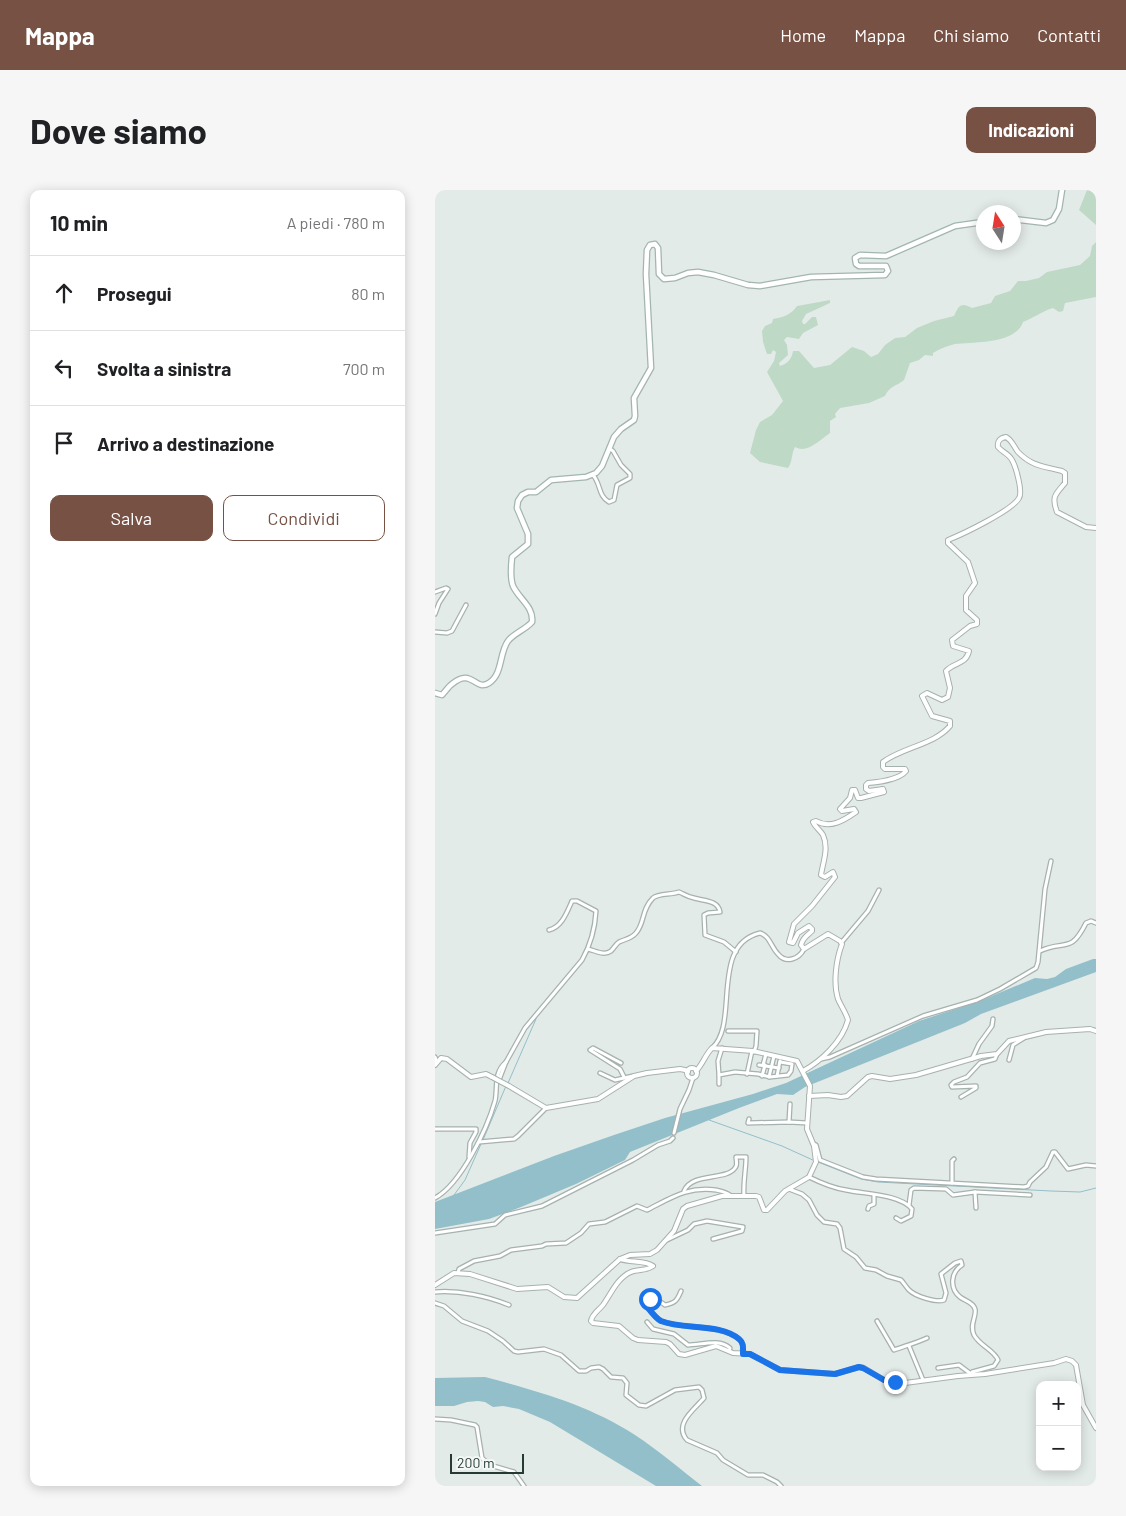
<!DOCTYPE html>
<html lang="it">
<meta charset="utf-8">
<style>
body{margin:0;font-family:Barlow,sans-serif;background:#f6f6f6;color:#202124}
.controls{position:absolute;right:15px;bottom:15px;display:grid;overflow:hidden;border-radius:10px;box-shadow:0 2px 12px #0003}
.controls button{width:45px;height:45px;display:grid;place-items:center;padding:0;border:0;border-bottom:1px solid #e0e0e0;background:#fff;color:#202124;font:25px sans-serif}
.compass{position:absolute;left:541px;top:15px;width:45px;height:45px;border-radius:50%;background:#fff;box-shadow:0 2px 12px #0003;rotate:348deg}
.scale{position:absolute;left:15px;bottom:12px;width:74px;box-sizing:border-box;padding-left:5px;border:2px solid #253a35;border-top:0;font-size:14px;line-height:18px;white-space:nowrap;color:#253a35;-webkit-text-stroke:4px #f3f8f6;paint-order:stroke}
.stop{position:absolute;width:15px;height:15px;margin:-11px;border:4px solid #1a73e8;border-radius:50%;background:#fff}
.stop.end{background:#1a73e8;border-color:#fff;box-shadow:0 1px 5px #0008}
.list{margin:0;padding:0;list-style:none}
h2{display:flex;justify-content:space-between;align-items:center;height:65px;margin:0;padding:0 20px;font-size:21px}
h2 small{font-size:16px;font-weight:400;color:#757577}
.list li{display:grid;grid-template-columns:32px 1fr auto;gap:15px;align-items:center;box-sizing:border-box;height:75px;padding:0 20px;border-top:1px solid #e0e0e0}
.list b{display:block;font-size:19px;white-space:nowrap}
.list em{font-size:16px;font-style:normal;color:#757577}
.actions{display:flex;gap:10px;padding:15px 20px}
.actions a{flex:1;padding:11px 0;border:1px solid #765144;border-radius:10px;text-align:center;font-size:18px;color:#765144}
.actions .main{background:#765144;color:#fff}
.icon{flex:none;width:28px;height:28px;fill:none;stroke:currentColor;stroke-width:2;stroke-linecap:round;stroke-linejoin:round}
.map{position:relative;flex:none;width:661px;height:1296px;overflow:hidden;border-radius:10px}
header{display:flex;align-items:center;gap:30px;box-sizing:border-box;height:70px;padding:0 25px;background:#765144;color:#fff}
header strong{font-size:24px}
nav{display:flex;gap:28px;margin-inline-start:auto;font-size:18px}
.intro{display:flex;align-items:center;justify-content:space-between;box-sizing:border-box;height:120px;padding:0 30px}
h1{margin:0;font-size:35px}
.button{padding:12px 22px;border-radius:10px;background:#765144;color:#fff;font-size:18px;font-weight:700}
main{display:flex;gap:30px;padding:0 30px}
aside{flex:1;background:#fff;border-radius:10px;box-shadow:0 2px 12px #0003}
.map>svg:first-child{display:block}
</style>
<header>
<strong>Mappa</strong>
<nav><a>Home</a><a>Mappa</a><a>Chi siamo</a><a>Contatti</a></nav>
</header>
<div class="intro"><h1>Dove siamo</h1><a class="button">Indicazioni</a></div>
<main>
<aside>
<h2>10 min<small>A piedi · 780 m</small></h2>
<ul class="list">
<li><svg class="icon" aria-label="ahead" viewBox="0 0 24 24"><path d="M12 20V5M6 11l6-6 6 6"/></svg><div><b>Prosegui</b></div><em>80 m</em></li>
<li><svg class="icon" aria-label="left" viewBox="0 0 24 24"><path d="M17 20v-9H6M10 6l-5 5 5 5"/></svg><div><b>Svolta a sinistra</b></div><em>700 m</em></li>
<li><svg class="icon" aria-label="arrive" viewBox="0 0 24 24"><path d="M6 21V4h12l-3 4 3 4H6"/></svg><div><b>Arrivo a destinazione</b></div></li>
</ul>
<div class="actions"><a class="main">Salva</a><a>Condividi</a></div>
</aside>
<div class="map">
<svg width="661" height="1296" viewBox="0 0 661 1296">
<rect width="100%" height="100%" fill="#e3ebe8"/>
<g fill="#bfd9c7">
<polygon points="652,0 661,0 661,35 644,20"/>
<path d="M 661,52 L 661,107 L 630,113 L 628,121 L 624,122 L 618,118 C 607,121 599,128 588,132 C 581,154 538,152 520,154 C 512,156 504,159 498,163 L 498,166 L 490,165 L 484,170 L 475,173 L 469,190 C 462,196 454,196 450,206 L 434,213 L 405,218 L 400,224 L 401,227 L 395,231 L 395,243 C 385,250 372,264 360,257 C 356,264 358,271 353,278 L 325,272 L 315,263 L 321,240 L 325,232 L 337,225 L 348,211 L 332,182 L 339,171 L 341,162 L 338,160 L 336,164 L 332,164 L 328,152 L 327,141 L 330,136 L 337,133 L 338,129 C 348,127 356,125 362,116 L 395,110 L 395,113 L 371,124 L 367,131 L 368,134 L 370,134 L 377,127 L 381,127 L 383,135 L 368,143 L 364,149 L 352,147 L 349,150 L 352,155 L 353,165 L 344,173 L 345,176 C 352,174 357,169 358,161 L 364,161 L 379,178 L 395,175 L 417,157 L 429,161 L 436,167 L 443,164 L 450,155 L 460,148 L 470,147 L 482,138 L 499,131 L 519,126 C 524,115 526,112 537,118 L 556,113 L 560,106 L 575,101 L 583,91 L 591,91 L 604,88 L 612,82 L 645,75 L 655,66 L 657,56 Z"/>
</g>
<g fill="#92bfc9">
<polygon points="658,769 661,769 661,782 546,824 530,833 370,897 358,905 342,904 304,918 195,962 190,970 141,994 86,1017 54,1029 0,1039 0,1012 119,966 179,945 230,928 318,904 351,893 484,831 545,811 600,788 612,789 620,787 631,779"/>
<path d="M 50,1187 C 102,1201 154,1215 200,1245 C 223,1260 245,1279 267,1296 L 221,1296 L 115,1232 L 84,1219 L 68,1216 L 58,1217 L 50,1212 L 43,1211 L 32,1212 L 19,1216 L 0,1216 L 0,1188 Z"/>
</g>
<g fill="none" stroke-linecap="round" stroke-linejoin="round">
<g stroke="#92bfc9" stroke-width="1">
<polyline points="73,893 101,829"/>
<polyline points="274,930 347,956 380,971"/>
<polyline points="48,950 71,896"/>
<polyline points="383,972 426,989 443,992 616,1001 645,1002 661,998"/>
<polyline points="19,1005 30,990 46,954"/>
</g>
<g stroke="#a6b2af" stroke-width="5.5">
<g id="minor">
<path d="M 158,285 C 166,294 163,306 174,312 L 179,310 L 182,295 L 195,288 L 195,284 L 186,275 L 178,261 L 175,259"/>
<polyline points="0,402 11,398 13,399 4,413 0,424"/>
<polyline points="0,442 12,443 17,441 31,415"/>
<polyline points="406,753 433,721 444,700"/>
<path d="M 153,759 C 161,761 169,766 176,761 C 179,758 181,754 184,752 C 190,749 196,749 201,743 C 210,733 206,720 218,708 C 224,703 236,705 244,702 C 249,704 253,707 259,708 C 269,711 283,710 285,722 L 273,723 L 269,725 L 270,745 L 289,752 L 301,762"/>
<path d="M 605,761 C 630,749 635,765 651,733 L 656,731 L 661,733"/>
<polyline points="293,841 322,841 321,856 319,862"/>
<path d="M 277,858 C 305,834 274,755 325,743 C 335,746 336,757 343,764 C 351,774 364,769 369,759"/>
<polyline points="0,867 2,872"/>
<polyline points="386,869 395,867 488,826 542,810 565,799 601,778 603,772 610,699 616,671"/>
<polyline points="537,869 544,854 557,836 558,829"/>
<polyline points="574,870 578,855 589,848"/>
<polyline points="186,873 158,858 155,860 185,879 189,887"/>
<polyline points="324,875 344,878"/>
<polyline points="328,875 331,864"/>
<polyline points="165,883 180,890 198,886"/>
<polyline points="312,884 317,861"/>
<polyline points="284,885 283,871 287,858"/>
<polyline points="327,886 330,875"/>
<polyline points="342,886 345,871"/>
<polyline points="334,887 339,866"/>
<path d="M 64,890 L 71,872 L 90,838 L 147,770 C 156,754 160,740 161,721 L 142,711 L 137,711 C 132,722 127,737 114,740"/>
<polyline points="284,894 284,885 300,882 323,884 335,887 353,885 356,881 357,874 345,872"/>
<polyline points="526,907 541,898 541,896 517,897 516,895 519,892 532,887 545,873 560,869 562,864"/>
<polyline points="314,929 313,933 354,932 372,933"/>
<polyline points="354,932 355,914"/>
<polyline points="0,939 41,939 41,942 35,953 34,967"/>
<polyline points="239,943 245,919 254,900 258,888"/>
<polyline points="44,952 79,949 83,946 111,918"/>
<polyline points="379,954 381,955 385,970 428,987 441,989 589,997 593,996 595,992 611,977 618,962 620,962 633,979 651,975 661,976"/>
<path d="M 374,987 C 386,993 398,998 411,1000 C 429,1004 465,1004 477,1019 L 476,1026 L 466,1031 L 461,1028"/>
<polyline points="517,993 517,971 519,969"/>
<path d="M 354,999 L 367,1004 L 374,1010 L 382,1025 L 389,1032 L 402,1034 L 405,1038 L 409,1059 L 421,1067 L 430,1078 L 441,1080 L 452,1086 L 466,1090 C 469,1093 471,1097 474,1100 C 480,1106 501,1113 509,1110 L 511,1103 L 506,1084 L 520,1073 L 526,1071 L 527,1075 C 516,1082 514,1098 525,1107 C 530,1111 538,1112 540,1119 C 542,1127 534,1134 539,1145 C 545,1156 559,1160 563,1170 L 559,1176 L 537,1182 L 536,1185"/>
<path d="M 249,1001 C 257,982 291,991 300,978 C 303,975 301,970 301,967 L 311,967 C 311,980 308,992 309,1006"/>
<polyline points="540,1002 595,1005"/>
<path d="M 0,1008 C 26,994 52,939 60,911 C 63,898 58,883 71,872"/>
<polyline points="474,1015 476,1000 479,998 511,999 518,1005 540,1002 541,1018"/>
<polyline points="433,1019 434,1016 439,1014 439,1005"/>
<polyline points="0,1043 60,1034 70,1025 107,1016 198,970 223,955 235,951 238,948"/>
<polyline points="232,1050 253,1040 259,1034 272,1031 308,1037 307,1041 278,1049"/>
<path d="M 23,1083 L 24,1079 L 39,1071 L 65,1066 L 76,1060 L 107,1056 L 111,1054 L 131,1053 L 146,1043 L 154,1034 L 170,1032 L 202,1016 L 212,1020 C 236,1008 253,996 281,1000 C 286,1001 292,1002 296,1006"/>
<path d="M 246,1101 C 242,1111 240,1113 230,1115 C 223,1110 219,1108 211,1111 L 210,1114 C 214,1119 220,1128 226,1131 C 249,1140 284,1133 304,1149 C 309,1153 308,1158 307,1163"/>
<path d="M 0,1102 C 24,1100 52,1106 74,1115"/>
<path d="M 0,1113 L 9,1116 L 27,1131 L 53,1141 L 68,1151 L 79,1161 L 83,1162 L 109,1159 L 126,1165 L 144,1181 L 151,1181 L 156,1178 L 164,1177 L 168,1179 L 176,1187 L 188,1188 L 192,1193 L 191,1205 L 204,1215 L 211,1216 L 240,1200 L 264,1197 L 267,1200 L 269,1208 C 260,1219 238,1234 252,1250 L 282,1263 L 288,1270 L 313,1285 L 328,1285 L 342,1292 L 346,1296"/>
<path d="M 442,1131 L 459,1160 C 470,1156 481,1153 492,1148"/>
<path d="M 212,1132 L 218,1139 L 239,1144 L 253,1155 C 266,1155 284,1148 295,1158 L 294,1161"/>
<polyline points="474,1156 488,1190"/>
<polyline points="503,1178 524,1175 536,1184"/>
<polyline points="0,1229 16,1230 40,1235 42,1237 47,1268 55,1275 79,1282 89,1296"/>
</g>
</g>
<g stroke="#a6b2af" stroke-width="6">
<g id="tertiary">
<polyline points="0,875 6,868 12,869 36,887 51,884 57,887"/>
<circle cx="257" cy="883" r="5"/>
<path d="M 368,881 C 386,871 407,852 413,830 C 411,823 406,816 403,809 C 398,793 401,770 407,754 L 405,751 L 393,744 L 369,759 L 366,755 C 368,747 372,746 377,741 L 377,739 L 374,736 L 363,743 L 358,753 L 354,752 L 359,734 L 377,716 L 400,687 L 398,682 L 390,687 L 386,685 C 388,672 394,658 388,645 C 385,640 380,637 378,632 L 381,631 C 395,639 408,631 421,622 L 419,619 L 407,621 L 405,619 L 415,608 L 417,600 L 420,600 L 423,608 L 426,608 L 449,602 L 448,599 L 434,601 L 431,599 L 431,595 L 433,593 C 444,592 464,590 471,581 L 470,579 L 450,579 L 448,577 L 448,572 C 468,557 499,555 515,536 L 515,531 L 497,526 L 487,506 L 492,503 L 507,510 L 513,507 L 515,498 L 511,481 C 519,472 531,475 534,461 L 518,456 L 517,450 L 535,436 L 542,434 L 542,430 L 531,420 L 531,406 L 540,393 L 533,372 L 513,353 L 513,350 C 528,344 578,320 584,308 C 588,302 581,277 577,270 C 574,264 567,262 563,257 C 562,251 565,248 571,247 C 577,250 579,257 583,262 C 598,277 608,276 627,281 L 630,283 L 630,293 C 621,304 616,306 622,322 L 651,337 L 661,338"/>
<polyline points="74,896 111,918 163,909 199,886 212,883 245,879 250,880 253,882"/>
<polyline points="374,906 393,905 406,907 412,906 433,887 437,886 455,889 481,885 546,866 562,864 574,851 611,842 655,839 661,841"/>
<path d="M 185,1069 C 195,1073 210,1070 218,1076 C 212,1081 203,1079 196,1082 C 182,1088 176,1104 168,1115 C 164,1120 157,1124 156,1131 L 158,1133 L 184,1136 L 198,1148 L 203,1150 L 231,1152 L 235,1154 L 244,1164 L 250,1165 L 281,1156 L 298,1163 L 315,1164 L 345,1180 L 400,1184 L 424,1177 L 429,1178 L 449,1190 L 470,1193 L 523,1186 L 550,1184 L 619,1173 L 631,1169 L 637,1171 L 641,1175 L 648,1215 L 661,1238"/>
<path d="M 0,1095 L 19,1083 L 35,1084 L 82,1099 L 113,1097 L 129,1107 L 142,1108 L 185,1069 L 195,1065 L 215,1064 L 222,1060 L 239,1041 L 248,1019 L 252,1016 L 287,1006 L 321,1006 L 324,1007 L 329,1020 L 332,1020 L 350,1001 L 374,987 L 381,972 L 379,956 L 372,939 L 375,896 L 362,871 L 318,861 L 277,858 C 270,865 268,874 261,881"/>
</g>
</g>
<g stroke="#a3b5af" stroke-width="7">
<g id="secondary">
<polyline points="578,29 611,33 618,30 624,19 627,0"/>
<path d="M 0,503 L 7,505 C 10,502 13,497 17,494 C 37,477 40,502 54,493 C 68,484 64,463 73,451 C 79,443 90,440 97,432 C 99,417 84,409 78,396 C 75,388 76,376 77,367 L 93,354 L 93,344 L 82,318 L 83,311 L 87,305 L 93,302 L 101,302 L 116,290 L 151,287 L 161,283 L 167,276 L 179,247 L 186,239 L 199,230 L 200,226 L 199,208 L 216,178 L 211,84 L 212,60 L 215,55 L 220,54 L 223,58 L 224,84 L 229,89 L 240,88 L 253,83 L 263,82 L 279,85 L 313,95 L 325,96 L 376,87 L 450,85 L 453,81 L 451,76 L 424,76 L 421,74 L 420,68 L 425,65 L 451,66 L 520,36 L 548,32"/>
</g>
</g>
<use href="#minor" stroke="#fff" stroke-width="3"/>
<use href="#tertiary" stroke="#fff" stroke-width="4"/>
<use href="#secondary" stroke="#fff" stroke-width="4.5"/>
<g stroke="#a6b2af" stroke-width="6" stroke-linecap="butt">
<polyline id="tertiary-bridge" points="57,887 74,896"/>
</g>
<use href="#tertiary-bridge" stroke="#fff" stroke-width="4"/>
</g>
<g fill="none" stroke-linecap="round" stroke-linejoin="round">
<path stroke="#1a73e8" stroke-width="6" d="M 215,1109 L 211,1111 L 210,1114 C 214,1119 220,1128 226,1131 C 249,1140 285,1133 304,1149 C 309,1153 308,1158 308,1164 L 315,1164 L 345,1180 L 400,1184 L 424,1177 L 428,1178 L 449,1190 L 460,1192"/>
</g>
</svg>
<div class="controls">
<button>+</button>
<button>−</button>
</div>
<svg class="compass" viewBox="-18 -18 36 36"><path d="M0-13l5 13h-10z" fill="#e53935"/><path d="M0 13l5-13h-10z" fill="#757577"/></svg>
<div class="scale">200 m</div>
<div class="stop" style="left:215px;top:1109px"></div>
<div class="stop end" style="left:460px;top:1192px"></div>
</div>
</main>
